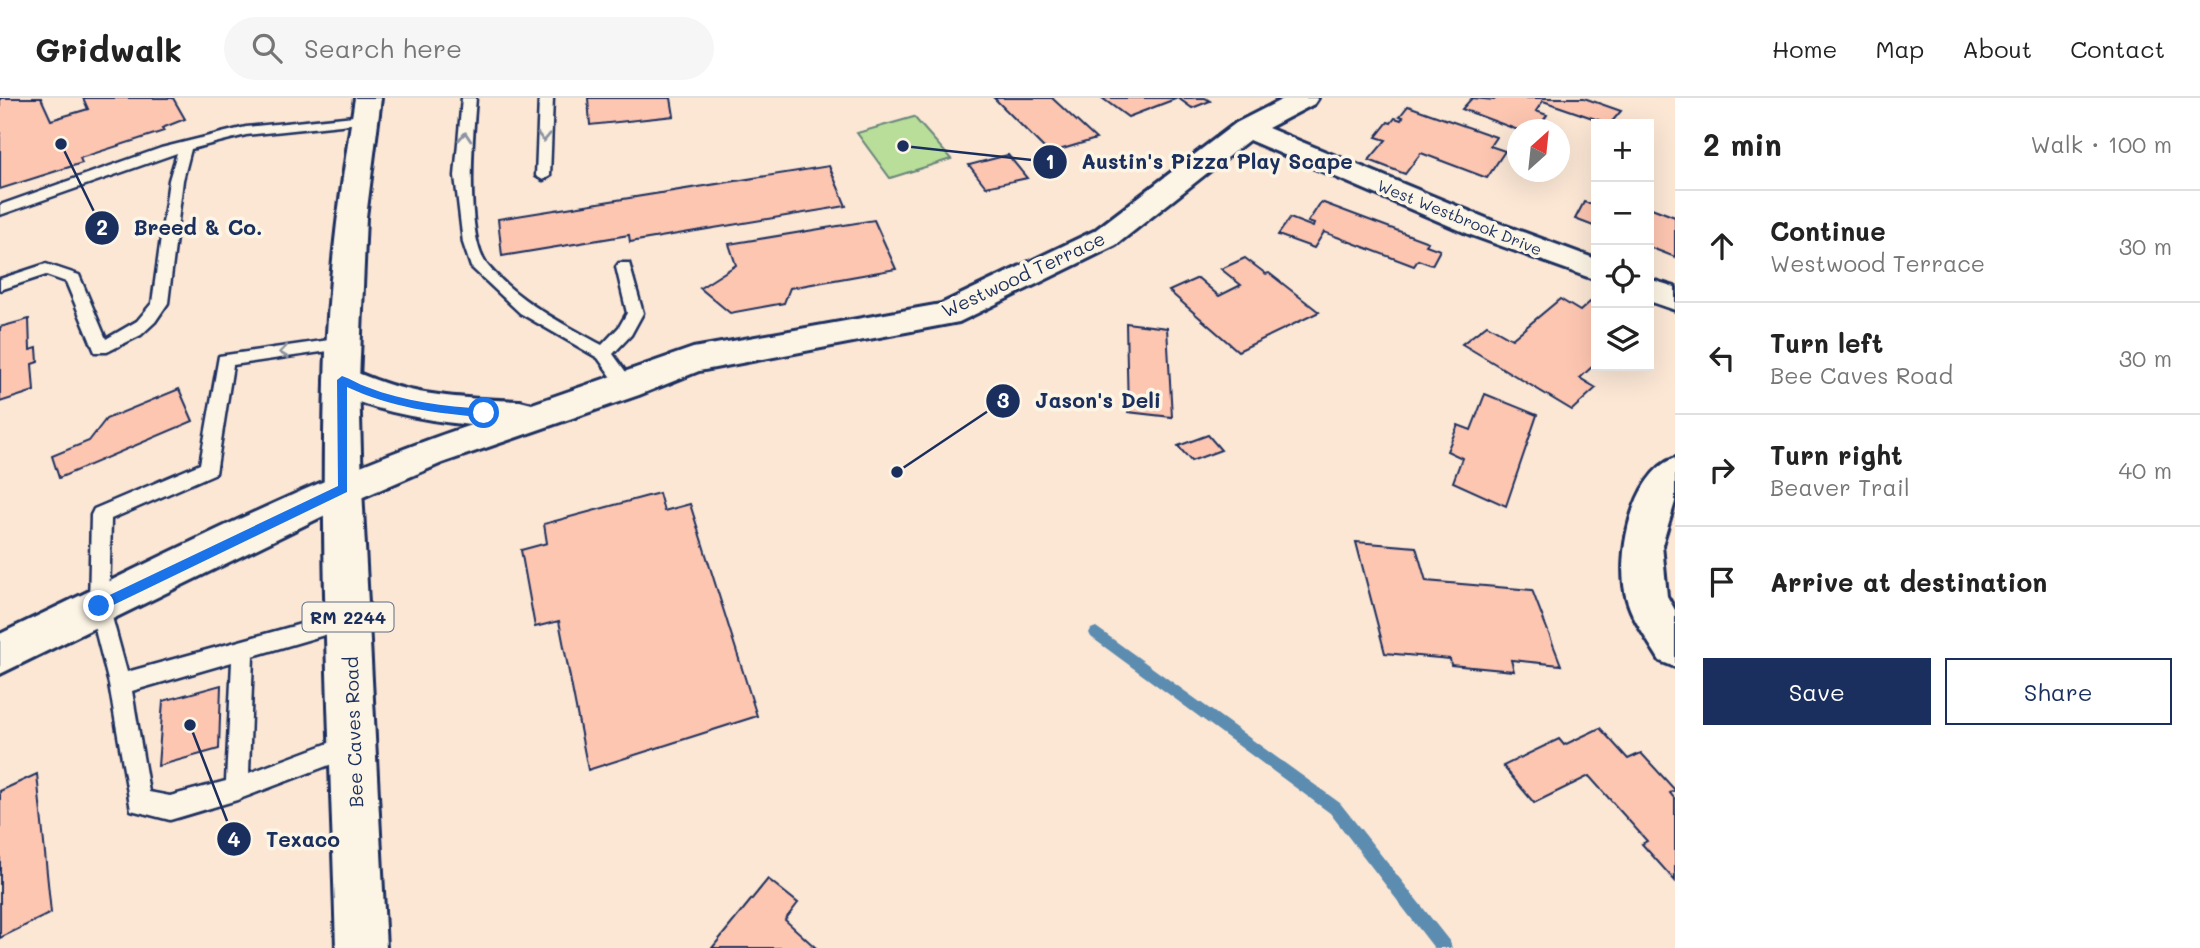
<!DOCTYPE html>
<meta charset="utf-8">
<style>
body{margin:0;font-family:Mali,sans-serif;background:#f6f6f6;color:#222}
.controls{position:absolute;right:21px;top:21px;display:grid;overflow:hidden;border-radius:0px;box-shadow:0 7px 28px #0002}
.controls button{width:63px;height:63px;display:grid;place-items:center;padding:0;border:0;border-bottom:2px solid #e0e0e0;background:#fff;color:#222;font:35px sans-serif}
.compass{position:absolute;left:1507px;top:21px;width:63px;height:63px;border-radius:50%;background:#fff;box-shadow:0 7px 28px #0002;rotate:27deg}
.stop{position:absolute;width:21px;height:21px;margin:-16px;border:5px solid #1a73e8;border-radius:50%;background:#fff}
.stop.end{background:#1a73e8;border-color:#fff;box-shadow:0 2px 7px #0008}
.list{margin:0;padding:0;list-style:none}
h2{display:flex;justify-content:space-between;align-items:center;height:91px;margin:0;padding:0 28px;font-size:30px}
h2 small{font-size:23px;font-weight:400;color:#767676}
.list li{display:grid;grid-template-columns:46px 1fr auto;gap:21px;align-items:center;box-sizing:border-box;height:112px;padding:0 28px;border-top:2px solid #e0e0e0}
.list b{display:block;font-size:26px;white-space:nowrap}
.list p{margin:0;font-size:23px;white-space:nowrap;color:#767676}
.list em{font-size:23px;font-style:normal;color:#767676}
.actions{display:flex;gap:14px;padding:21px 28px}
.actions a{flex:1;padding:16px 0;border:2px solid #1b2f5e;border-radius:0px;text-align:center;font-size:24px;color:#1b2f5e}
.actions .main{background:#1b2f5e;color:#fff}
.icon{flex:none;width:38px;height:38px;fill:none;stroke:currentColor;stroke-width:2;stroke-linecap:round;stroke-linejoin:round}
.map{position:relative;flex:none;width:1675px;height:850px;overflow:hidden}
header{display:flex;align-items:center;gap:42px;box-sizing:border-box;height:98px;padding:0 35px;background:#fff;border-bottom:2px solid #e0e0e0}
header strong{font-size:33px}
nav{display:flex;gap:38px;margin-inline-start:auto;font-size:24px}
.search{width:490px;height:63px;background:#f6f6f6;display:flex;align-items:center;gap:18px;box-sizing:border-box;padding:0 24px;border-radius:38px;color:#767676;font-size:26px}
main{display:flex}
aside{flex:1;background:#fff}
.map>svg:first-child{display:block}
</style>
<header>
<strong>Gridwalk</strong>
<div class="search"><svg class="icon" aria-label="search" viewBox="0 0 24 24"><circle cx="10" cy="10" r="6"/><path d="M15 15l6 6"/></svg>Search here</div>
<nav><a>Home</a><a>Map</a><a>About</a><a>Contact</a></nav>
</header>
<main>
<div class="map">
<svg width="1675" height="850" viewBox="0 0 1675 850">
<rect width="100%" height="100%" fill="#fce7d5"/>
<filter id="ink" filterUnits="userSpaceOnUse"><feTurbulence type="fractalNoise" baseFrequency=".0143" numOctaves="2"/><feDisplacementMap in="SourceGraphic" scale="14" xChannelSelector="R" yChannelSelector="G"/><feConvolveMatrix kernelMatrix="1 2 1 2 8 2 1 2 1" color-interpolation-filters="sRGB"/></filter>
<g filter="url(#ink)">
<polygon fill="#b8de99" stroke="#6a867c" stroke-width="2" points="914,19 951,61 890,80 857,35"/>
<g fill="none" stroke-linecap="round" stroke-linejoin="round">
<polygon fill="#5b8cb0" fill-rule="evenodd" points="1096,529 1340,705 1450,844 1452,850 1434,850 1330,715 1091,539 1089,535 1091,531"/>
</g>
<g fill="#fdc6b1" stroke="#1b2f5e" stroke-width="2">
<polygon points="0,0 41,0 51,22 88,11 83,0 173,0 185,21 162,30 164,33 80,60 82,65 0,91"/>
<polygon points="588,0 671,0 674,18 590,27"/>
<polygon points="994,0 1052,0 1096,41 1049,55"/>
<polygon points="1102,0 1205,0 1210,3 1192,10 1178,0 1128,19"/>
<polygon points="1472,0 1494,2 1496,0 1584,0 1621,13 1610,26 1543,3 1536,13 1547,17 1537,32 1518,32 1462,11"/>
<polygon points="1408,8 1496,39 1490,48 1505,53 1487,80 1421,55 1405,76 1369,62 1386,42 1376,39 1388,24 1391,25 1395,20 1401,22 1403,19 1400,18"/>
<polygon points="1008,57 1027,80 986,89 969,67"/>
<polygon points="829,68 846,108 630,144 629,137 502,158 498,121"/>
<polygon points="1321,104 1428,144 1426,147 1440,152 1432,167 1418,162 1414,168 1324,134 1314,150 1278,137 1290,120 1313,129 1314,126 1308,124"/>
<polygon points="1584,104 1596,108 1596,129 1575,121"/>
<polygon points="1649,109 1675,119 1675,159 1649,149"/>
<polygon points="874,122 896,171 790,190 784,205 730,215 700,190 736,167 729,146"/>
<polygon points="1245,160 1266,176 1269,175 1319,214 1238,253 1169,193 1198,180 1219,198 1241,187 1221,171"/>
<polygon points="1560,201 1580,213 1590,204 1596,208 1596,265 1580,280 1596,290 1572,312 1462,246 1487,227 1512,241"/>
<polygon points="29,221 30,252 37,250 38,264 32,266 34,293 0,304 0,229"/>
<polygon points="1126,225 1167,230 1172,319 1128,314"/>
<polygon points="179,291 193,323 59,380 52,358 89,343 106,321"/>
<polygon points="1485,296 1537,317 1506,408 1453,384 1462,360 1447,353 1458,327 1471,332"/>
<polygon points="1208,337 1221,352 1191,363 1178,348"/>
<polygon points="659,395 664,413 690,406 757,618 588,672 559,523 535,529 521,452 547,445 544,426"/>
<polygon points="1356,444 1416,449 1426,483 1532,492 1561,567 1511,562 1514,573 1451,567 1450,561 1385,555"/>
<polygon points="221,587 219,651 158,668 163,603"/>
<polygon points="1600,630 1628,661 1641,655 1675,692 1670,695 1675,701 1675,783 1642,746 1647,743 1589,678 1534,705 1503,668 1559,641 1564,647"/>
<polygon points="37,676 51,815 0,840 0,693"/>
<polygon points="768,781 798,805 785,822 816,850 712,850"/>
</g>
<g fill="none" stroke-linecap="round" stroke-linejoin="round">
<g stroke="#1b2f5e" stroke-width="5">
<g id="lane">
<path d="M 462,0 L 476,0 C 473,36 464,141 488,168 C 519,204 562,225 602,247 L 619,229 L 627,215 L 616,169 L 619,165 L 629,165 L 643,215 L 631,237 L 613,256 L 636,288 L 633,292 L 621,292 L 598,260 L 520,215 L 471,169 L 463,145 L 455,78 Z"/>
<polygon points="539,0 553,0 550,78 543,82 536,78"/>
<polygon points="364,17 369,18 369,24 246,37 191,51 183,82 168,205 155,224 141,237 107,254 95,254 66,184 46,177 0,192 0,181 46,166 79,177 106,241 137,223 152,205 169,82 177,55 0,117 0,107 161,50 246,29"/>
<path d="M 343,240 L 349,242 L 351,246 L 349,250 L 233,267 L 216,375 L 111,421 L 109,508 L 127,574 L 348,513 L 355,516 L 358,522 L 355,528 L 253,558 L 249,675 L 353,636 L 361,639 L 364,647 L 361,655 L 237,702 L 170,722 L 131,712 L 109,586 L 89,508 L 91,417 L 94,411 L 200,366 L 219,258 ZM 232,564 L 226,683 L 170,698 L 149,694 L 132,593 Z"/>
</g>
</g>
<g stroke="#1b2f5e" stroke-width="6">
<g id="street">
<path d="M 1285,0 L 1318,0 L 1314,6 L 1268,30 L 1493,123 L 1596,161 L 1596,182 L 1471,137 L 1249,42 L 1116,147 L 959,224 L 699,273 L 639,297 L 442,365 L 356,402 L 0,576 L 0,536 C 155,463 308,381 471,327 C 439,324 341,310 325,282 L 330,273 C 347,268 359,276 376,282 C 421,299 472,301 520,303 L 532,306 L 693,250 L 941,206 L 1094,133 L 1236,25 Z"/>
<polygon points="1649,181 1675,189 1675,212 1649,203"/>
<path d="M 1675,360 L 1675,404 L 1662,447 L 1667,498 L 1675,512 L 1675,569 L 1660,563 C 1649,544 1633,523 1627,502 C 1615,462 1631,375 1675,360 Z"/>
</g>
</g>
<g stroke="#1b2f5e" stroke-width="6">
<path id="primary" d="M 355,0 L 381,0 L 366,119 L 359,282 L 362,391 L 386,850 L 336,850 C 331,662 320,472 325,284 C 327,188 340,94 355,0 Z"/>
</g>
<use href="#lane" fill="#fcf5e5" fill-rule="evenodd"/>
<use href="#street" fill="#fcf5e5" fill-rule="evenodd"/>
<use href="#primary" fill="#fcf5e5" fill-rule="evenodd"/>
</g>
<defs><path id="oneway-chevron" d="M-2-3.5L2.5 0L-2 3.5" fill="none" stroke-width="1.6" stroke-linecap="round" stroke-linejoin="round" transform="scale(1.75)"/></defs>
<g stroke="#8c92a2">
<use href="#oneway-chevron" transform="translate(465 39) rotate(-85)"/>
<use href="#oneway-chevron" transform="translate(544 39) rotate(92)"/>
<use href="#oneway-chevron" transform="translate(284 254) rotate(173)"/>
</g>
</g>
<path fill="#1a73e8" d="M 342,278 C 351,281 358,286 367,289 C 405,304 444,308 484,311 L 489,315 L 484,319 C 437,316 390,309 347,289 L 347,394 L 103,512 L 95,512 L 95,504 L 338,388 L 337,282 Z"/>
<g text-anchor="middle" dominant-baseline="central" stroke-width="7" stroke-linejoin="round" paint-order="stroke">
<g font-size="16" fill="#1b2f5e" stroke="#fcf5e5">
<text transform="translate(1460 119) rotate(22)">West Westbrook Drive</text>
</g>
<rect fill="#fcf5e5" stroke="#5e6a86" stroke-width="2" x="302.5" y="504.5" width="91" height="29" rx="5"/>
<g font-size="18" font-weight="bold" fill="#1b2f5e">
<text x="348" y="519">RM 2244</text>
</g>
<g font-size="19" fill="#1b2f5e" stroke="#fcf5e5">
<text transform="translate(1023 176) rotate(-25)">Westwood Terrace</text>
<text transform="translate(353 634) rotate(-92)">Bee Caves Road</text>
</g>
</g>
<path fill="none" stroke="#1b2f5e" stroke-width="2.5" d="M903 48L1050 64M61 46L102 130M897 374L1003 303M190 627L234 741"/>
<g fill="#1b2f5e" stroke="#fcf5e5" stroke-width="2.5">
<circle cx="903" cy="48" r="7"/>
<circle cx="61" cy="46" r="7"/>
<circle cx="897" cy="374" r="7"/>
<circle cx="190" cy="627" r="7"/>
<circle cx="1050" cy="64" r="18"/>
<circle cx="102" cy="130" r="18"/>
<circle cx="1003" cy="303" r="18"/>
<circle cx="234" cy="741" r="18"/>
</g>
<g font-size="21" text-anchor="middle" font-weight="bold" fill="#fff">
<text x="1050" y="71">1</text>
<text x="102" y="137">2</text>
<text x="1003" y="310">3</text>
<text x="234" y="749">4</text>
</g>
<g font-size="21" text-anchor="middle" font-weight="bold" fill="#1b2f5e" stroke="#fcf5e5" stroke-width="7" stroke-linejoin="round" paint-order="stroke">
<text x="1217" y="71">Austin's Pizza Play Scape</text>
<text x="198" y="137">Breed &amp; Co.</text>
<text x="1098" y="310">Jason's Deli</text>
<text x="303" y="749">Texaco</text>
</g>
</svg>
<div class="controls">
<button>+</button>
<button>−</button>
<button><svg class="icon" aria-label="locate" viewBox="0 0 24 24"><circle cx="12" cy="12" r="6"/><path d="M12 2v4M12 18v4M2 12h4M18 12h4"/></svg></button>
<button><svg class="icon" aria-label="layers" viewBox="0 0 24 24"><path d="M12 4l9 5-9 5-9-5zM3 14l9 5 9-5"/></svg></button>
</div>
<svg class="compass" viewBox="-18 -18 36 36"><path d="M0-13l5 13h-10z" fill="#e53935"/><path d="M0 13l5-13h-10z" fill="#767676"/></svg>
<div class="stop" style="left:484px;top:315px"></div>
<div class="stop end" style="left:99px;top:508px"></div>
</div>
<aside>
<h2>2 min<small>Walk · 100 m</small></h2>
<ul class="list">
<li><svg class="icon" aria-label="ahead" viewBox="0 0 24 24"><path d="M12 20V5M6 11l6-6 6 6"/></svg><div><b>Continue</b><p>Westwood Terrace</p></div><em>30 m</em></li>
<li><svg class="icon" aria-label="left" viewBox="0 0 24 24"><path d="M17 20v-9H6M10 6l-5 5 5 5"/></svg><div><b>Turn left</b><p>Bee Caves Road</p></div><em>30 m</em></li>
<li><svg class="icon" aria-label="right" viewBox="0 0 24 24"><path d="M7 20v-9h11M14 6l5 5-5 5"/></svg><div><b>Turn right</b><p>Beaver Trail</p></div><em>40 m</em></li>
<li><svg class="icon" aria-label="arrive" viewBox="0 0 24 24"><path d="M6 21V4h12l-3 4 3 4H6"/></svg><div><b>Arrive at destination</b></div></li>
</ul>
<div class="actions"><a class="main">Save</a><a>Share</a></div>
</aside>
</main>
